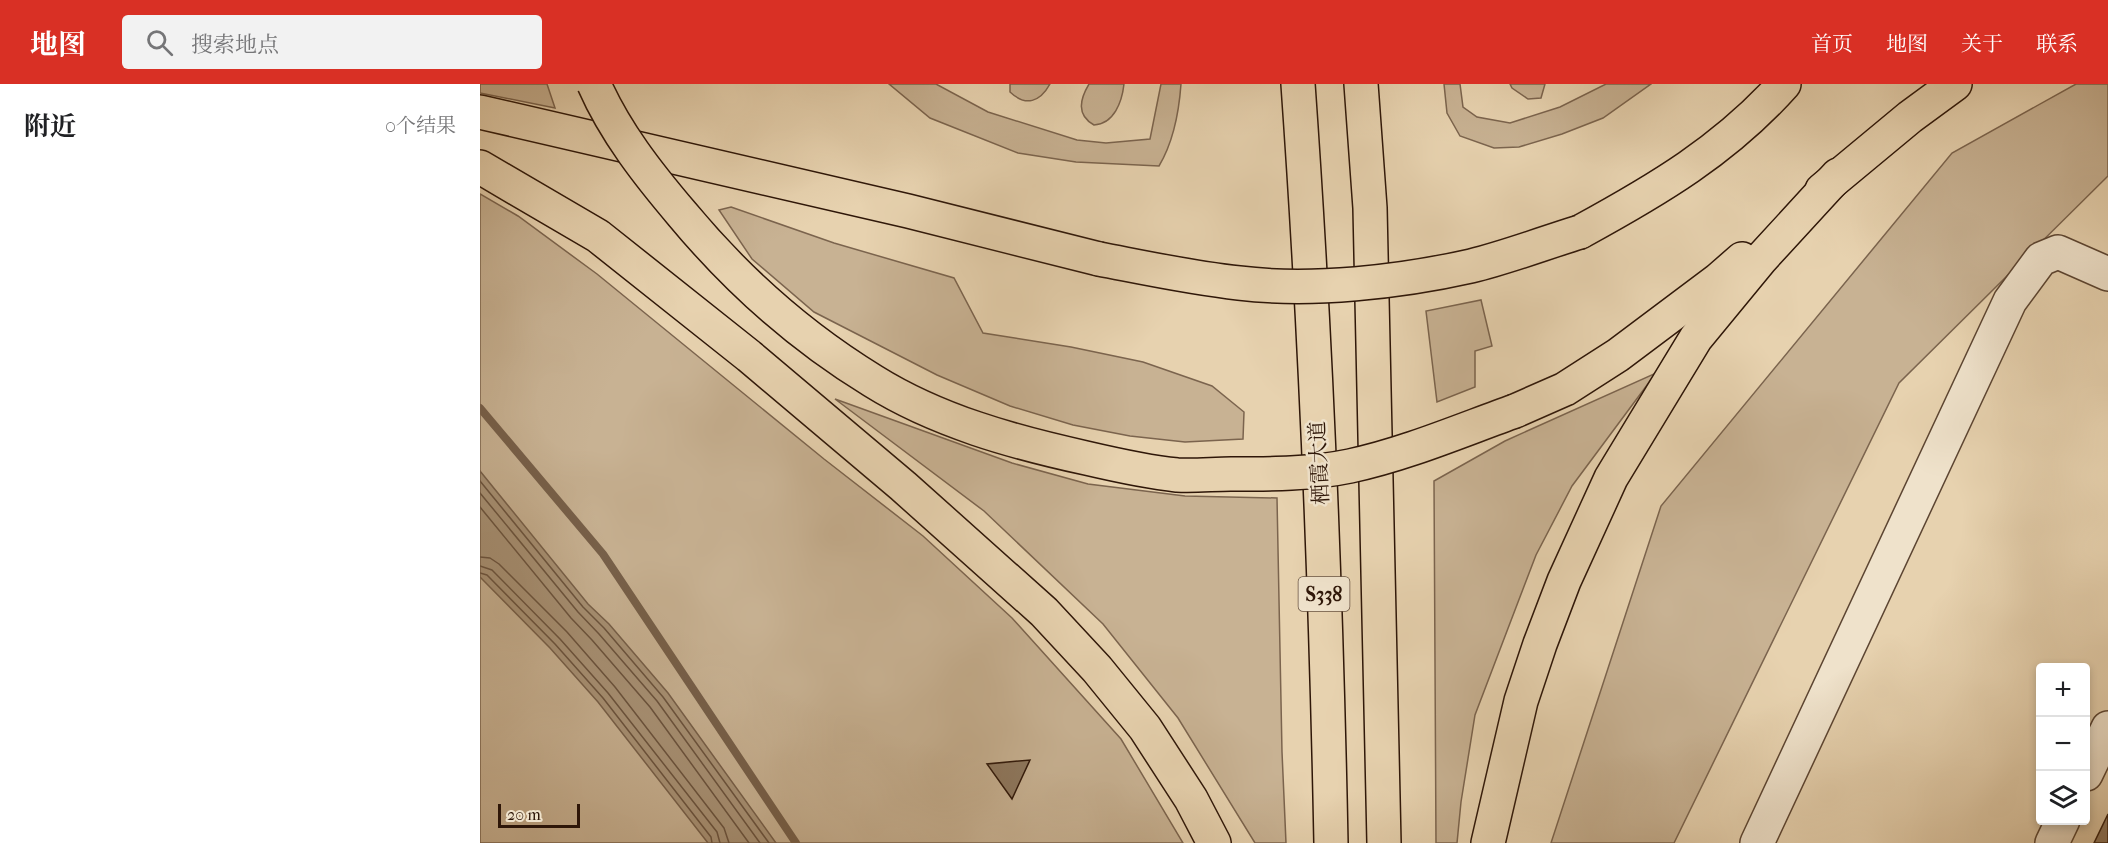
<!DOCTYPE html>
<html lang="zh">
<meta charset="utf-8">
<style>
body{margin:0;font-family:"IM FELL French Canon","Noto Serif SC",serif;background:#f2f2f2;color:#202124}
.controls{position:absolute;right:18px;bottom:18px;display:grid;overflow:hidden;border-radius:6px;box-shadow:0 3px 9px #0003}
.controls button{width:54px;height:54px;display:grid;place-items:center;padding:0;border:0;border-bottom:2px solid #e0e0e0;background:#fff;color:#202124;font:30px sans-serif}
.scale{position:absolute;left:18px;bottom:15px;width:82px;box-sizing:border-box;padding-left:6px;border:3px solid #2e1608;border-top:0;font-size:16px;line-height:21px;white-space:nowrap;color:#2e1608;-webkit-text-stroke:4px #efe2cb;paint-order:stroke}
.list{margin:0;padding:0;list-style:none}
h2{display:flex;justify-content:space-between;align-items:center;height:78px;margin:0;padding:0 24px;font-size:26px}
h2 small{font-size:20px;font-weight:400;color:#757577}
.icon{flex:none;width:33px;height:33px;fill:none;stroke:currentColor;stroke-width:2;stroke-linecap:round;stroke-linejoin:round}
.map{position:relative;flex:none;width:1628px;height:759px;overflow:hidden}
header{display:flex;align-items:center;gap:36px;box-sizing:border-box;height:84px;padding:0 30px;background:#d93025;color:#fff}
header strong{font-size:28px}
nav{display:flex;gap:33px;margin-inline-start:auto;font-size:21px}
.search{width:420px;height:54px;background:#f2f2f2;display:flex;align-items:center;gap:15px;box-sizing:border-box;padding:0 21px;border-radius:6px;color:#757577;font-size:22px}
main{display:flex}
aside{flex:1;background:#fff}
.map>svg:first-child{display:block}
</style>
<header>
<strong>地图</strong>
<div class="search"><svg class="icon" aria-label="search" viewBox="0 0 24 24"><circle cx="10" cy="10" r="6"/><path d="M15 15l6 6"/></svg>搜索地点</div>
<nav><a>首页</a><a>地图</a><a>关于</a><a>联系</a></nav>
</header>
<main>
<aside>
<h2>附近<small>0个结果</small></h2>
<ul class="list">
</ul>
</aside>
<div class="map">
<svg width="1628" height="759" viewBox="0 0 1628 759">
<rect width="100%" height="100%" fill="#e7d2af"/>
<filter id="stains"><feTurbulence type="fractalNoise" baseFrequency=".00333" numOctaves="4"/><feColorMatrix values="0 0 0 0 .2 0 0 0 0 .09 0 0 0 0 .02 0 0 0 .5 -.17"/></filter>
<radialGradient id="worn" r=".72"><stop offset=".6" stop-color="#630" stop-opacity="0"/><stop offset="1" stop-color="#630" stop-opacity=".3"/></radialGradient>
<g fill="#c8b293" stroke="#7b644e" stroke-width="1.5">
<polygon points="0,0 67,0 75,24 0,9"/>
<path d="M 409,0 L 456,0 L 508,28 L 597,56 L 626,59 L 670,55 L 681,0 L 701,0 C 699,28 694,57 679,82 L 596,78 L 538,69 L 450,34 Z"/>
<path d="M 530,0 L 570,0 C 560,18 546,23 530,8 Z"/>
<path d="M 609,0 L 644,0 C 642,18 634,40 614,41 C 596,31 600,15 609,0 Z"/>
<polygon points="964,0 980,0 983,23 997,33 1030,39 1080,23 1126,0 1171,0 1123,34 1082,50 1039,63 1014,64 980,52 967,29"/>
<polygon points="1030,0 1065,0 1061,14 1048,15 1032,4"/>
<polygon points="1596,0 1628,0 1628,92 1419,299 1194,759 1071,759 1181,422 1472,69"/>
<polygon points="0,110 38,132 117,190 344,375 443,452 532,534 641,655 703,759 0,759"/>
<polygon points="251,123 354,159 474,194 503,249 591,263 663,278 732,302 764,328 763,355 705,358 650,352 593,341 530,322 457,291 334,228 272,175 239,126"/>
<polygon points="1001,216 1012,262 995,267 995,303 957,318 946,227"/>
<polygon points="1176,289 1092,402 1056,471 995,631 981,718 977,759 956,759 954,397 1025,357"/>
<polygon points="355,315 532,379 608,400 705,412 797,414 802,668 806,759 775,759 698,634 623,540 504,427"/>
</g>
<polygon fill="#a89276" stroke="#77604a" stroke-width="1.5" points="0,387 108,520 129,540 188,609 296,759 228,759 118,618 70,564 0,493"/>
<g fill="none" stroke-linecap="round" stroke-linejoin="round">
<g stroke="#6b543f" stroke-width="1.5">
<polyline points="0,397 103,523 124,544 183,613 289,759"/>
<polyline points="0,409 98,528 119,550 177,617 280,759"/>
<polyline points="0,423 91,534 112,556 170,623 269,759"/>
<polyline points="0,473 10,474 19,480 87,548 135,603 244,744 249,759"/>
<polyline points="0,482 12,486 80,555 128,609 237,748 240,759"/>
<polyline points="0,489 7,491 75,560 123,614 231,753 232,759"/>
</g>
<polyline stroke="#77604a" stroke-width="8" points="0,324 123,470 316,759"/>
</g>
<g fill="#8e785f" stroke="#2e1608" stroke-width="1.5">
<polygon points="550,676 532,715 507,680"/>
<polygon points="1628,730 1628,759 1614,759"/>
</g>
<g fill="none" stroke-linecap="round" stroke-linejoin="round">
<g stroke="#5c4532" stroke-width="36">
<g id="minor">
<polyline points="1606,690 1628,644"/>
<polyline points="1277,759 1530,217 1561,175 1578,168 1628,190"/>
<polyline points="1572,759 1583,736"/>
</g>
</g>
<g stroke="#2e1608" stroke-width="36">
<g id="highway">
<path d="M 818,0 C 836,253 846,506 851,759"/>
<polyline points="881,0 890,124 904,759"/>
<polyline points="0,28 428,127 619,175"/>
<polyline points="0,83 118,152 269,272 423,402 564,528 617,585 665,644 711,715 734,759"/>
<polyline points="1342,106 1430,33 1475,0"/>
<path d="M 1100,148 C 1177,106 1245,66 1304,0"/>
<polyline points="1035,327 1085,305 1138,271 1238,196 1262,175"/>
<polyline points="1008,759 1041,617 1060,560 1084,497 1131,394 1216,254 1281,175 1358,91"/>
</g>
</g>
<use href="#minor" stroke="#efe2cb" stroke-width="33"/>
<use href="#highway" stroke="#e7d2af" stroke-width="33"/>
<g stroke="#2e1608" stroke-width="36" stroke-linecap="butt">
<g id="highway-bridge">
<path d="M 114,0 C 135,48 168,90 202,130 C 256,195 321,253 393,297 C 457,337 533,358 606,374 C 636,381 667,388 697,391 C 715,392 734,390 751,390 C 791,390 832,390 870,382 C 926,370 982,346 1035,327"/>
<path d="M 619,175 C 666,184 712,194 759,199 C 831,208 920,198 991,182 C 1028,173 1064,159 1100,148"/>
</g>
</g>
<use href="#highway-bridge" stroke="#e7d2af" stroke-width="33"/>
</g>
<g text-anchor="middle" dominant-baseline="central" stroke-width="5" stroke-linejoin="round" paint-order="stroke">
<rect fill="#efe2cb" stroke="#685342" stroke-width="1.5" x="818.5" y="493" width="51" height="34" rx="4.5"/>
<g font-size="20" font-weight="bold" fill="#2e1608">
<text x="844" y="510">S338</text>
</g>
<g font-size="21" fill="#2e1608" stroke="#efe2cb">
<text transform="translate(839 379) rotate(-93)">栖霞大道</text>
</g>
</g>
<rect width="100%" height="100%" filter="url(#stains)"/>
<rect width="100%" height="100%" fill="url(#worn)"/>
</svg>
<div class="controls">
<button>+</button>
<button>−</button>
<button><svg class="icon" aria-label="layers" viewBox="0 0 24 24"><path d="M12 4l9 5-9 5-9-5zM3 14l9 5 9-5"/></svg></button>
</div>
<div class="scale">20 m</div>
</div>
</main>
